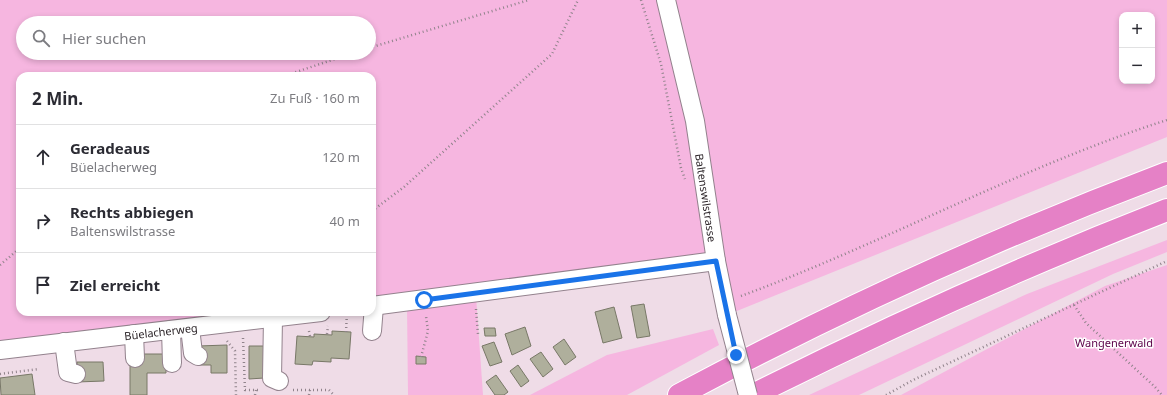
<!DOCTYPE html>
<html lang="de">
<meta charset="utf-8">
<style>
body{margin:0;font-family:"Noto Sans",sans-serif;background:#f2f2f3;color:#2b2b33}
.controls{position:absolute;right:12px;top:12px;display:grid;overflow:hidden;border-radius:8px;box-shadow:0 2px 6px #0003}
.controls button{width:36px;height:36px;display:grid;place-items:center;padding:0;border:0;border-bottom:1px solid #e1e1e2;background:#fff;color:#2b2b33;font:20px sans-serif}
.stop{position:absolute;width:12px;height:12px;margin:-9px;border:3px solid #1a73e8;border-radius:50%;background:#fff}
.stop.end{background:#1a73e8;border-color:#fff;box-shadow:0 1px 4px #0008}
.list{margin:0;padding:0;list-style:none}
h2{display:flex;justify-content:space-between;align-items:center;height:52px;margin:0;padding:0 16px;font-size:17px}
h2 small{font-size:13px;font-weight:400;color:#7c7c81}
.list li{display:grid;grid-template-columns:26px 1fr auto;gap:12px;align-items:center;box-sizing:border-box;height:64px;padding:0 16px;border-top:1px solid #e1e1e2}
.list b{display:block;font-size:15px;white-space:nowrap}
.list p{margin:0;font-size:13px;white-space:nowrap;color:#7c7c81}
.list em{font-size:13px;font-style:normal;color:#7c7c81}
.icon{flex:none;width:22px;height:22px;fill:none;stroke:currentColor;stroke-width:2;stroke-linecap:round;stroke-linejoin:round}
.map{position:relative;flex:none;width:1167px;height:395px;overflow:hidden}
.search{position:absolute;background:#fff;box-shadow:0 2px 6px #0003;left:16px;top:16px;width:360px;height:44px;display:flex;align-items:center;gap:10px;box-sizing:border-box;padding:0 14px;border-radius:22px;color:#7c7c81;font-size:15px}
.panel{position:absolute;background:#fff;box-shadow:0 2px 6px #0003;left:16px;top:72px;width:360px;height:244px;border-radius:12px}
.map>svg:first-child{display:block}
</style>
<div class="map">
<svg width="1167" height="395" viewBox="0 0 1167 395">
<rect width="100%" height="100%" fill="#efdce7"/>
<g fill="#f6b6e0" fill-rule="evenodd">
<path d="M 0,0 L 1167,0 L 1167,137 L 727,315 L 716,261 L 372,306 L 372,76 L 20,76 L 20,312 L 321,312 L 0,350 ZM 1122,15 L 1152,15 L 1152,81 L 1122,81 ZM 23,23 L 369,23 L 369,53 L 23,53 Z"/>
<polygon points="1167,240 1167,252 1113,274 859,395 809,395 1027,294"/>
<polygon points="1167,265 1167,395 901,395 1105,286"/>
<polygon points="476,296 483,395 408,395 407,305"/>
<polygon points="713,329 719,345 627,395 530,395 607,355"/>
</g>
<g fill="#afaf9c" stroke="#787867">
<polygon points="644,304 650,336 637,338 631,306"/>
<polygon points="614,307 622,338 603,343 595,312"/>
<polygon points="525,327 531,346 512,355 505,334"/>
<polygon points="484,328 495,328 496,336 485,336"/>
<polygon points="332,331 351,332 349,359 331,358 331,362 313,361 312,365 295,364 297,336 314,337 314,334 332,335"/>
<polygon points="564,339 576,357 565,365 553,347"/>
<polygon points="494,342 502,362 490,366 482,346"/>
<polygon points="227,345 227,373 211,373 211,365 198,365 198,346"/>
<polygon points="249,346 264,346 264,378 249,379"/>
<polygon points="541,352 553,369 543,377 530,359"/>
<polygon points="140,354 166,354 166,373 147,373 147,395 130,395 130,360"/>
<polygon points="416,356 426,357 426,364 416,364"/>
<polygon points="77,362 103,362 104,381 77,382"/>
<polygon points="518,365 529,381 521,387 510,371"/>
<polygon points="32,374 35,395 1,395 0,378"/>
<polygon points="496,375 508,392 504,395 495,395 486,382"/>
</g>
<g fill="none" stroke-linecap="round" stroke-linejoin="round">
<g stroke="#93828d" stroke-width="20">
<g id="minor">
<path id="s1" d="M 666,0 L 695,121 L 716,261 L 727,315"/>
<polyline points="372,306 716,261"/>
<polyline points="273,318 272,378 279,381"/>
<polyline points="190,328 193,353 198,356"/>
<polyline points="171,330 172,363"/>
<polyline points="372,331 374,306"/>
<polyline points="134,334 135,358"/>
<polyline points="64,342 68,372 76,374"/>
<path id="s2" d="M 0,350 L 321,312"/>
</g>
</g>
<g stroke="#fff" stroke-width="24">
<g id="highway">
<path d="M 679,395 C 836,311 1000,236 1167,173"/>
<path d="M 753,395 C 888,327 1026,265 1167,210"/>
</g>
</g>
<g stroke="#90838b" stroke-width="2.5" stroke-dasharray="1 3" stroke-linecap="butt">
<polyline points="641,0 661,64 681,168 685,179"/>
<polyline points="369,48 529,0"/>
<polyline points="284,76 353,53"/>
<polyline points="372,211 404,187 552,54 578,0"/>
<polyline points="0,265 20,248"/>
<path d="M 741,296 C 885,243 1020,167 1167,120"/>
<polyline points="1074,305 1086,323 1155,387 1162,395"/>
<polyline points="476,309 478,334"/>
<polyline points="309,331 310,336"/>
<polyline points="346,332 347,312"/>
<polyline points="327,334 328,326"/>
<polyline points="243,338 245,390 260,390"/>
<polyline points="227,341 235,351 236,395"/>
<polyline points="421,357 428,331 426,316"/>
<polyline points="0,374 39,369"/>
<polyline points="293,390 329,390 334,395"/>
<polyline points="255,395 256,390"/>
<polyline points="309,395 310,390"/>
<polyline points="886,395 915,379 1167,261"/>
</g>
<use href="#minor" stroke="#fff" stroke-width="18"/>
<use href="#highway" stroke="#e581c6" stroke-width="22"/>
<g stroke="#93828d" stroke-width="20" stroke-linecap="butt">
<polyline id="minor-bridge" points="727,315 748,395"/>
</g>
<use href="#minor-bridge" stroke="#fff" stroke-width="18"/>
</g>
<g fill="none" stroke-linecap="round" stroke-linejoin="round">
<polyline stroke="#1a73e8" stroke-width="5" points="424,300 716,261 736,355"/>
</g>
<g text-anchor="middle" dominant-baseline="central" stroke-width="3" stroke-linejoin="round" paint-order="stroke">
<g font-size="11" fill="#2e272b" stroke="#fff">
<text stroke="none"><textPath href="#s1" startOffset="202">Baltenswilstrasse</textPath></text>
<text stroke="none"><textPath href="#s2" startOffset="162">Büelacherweg</textPath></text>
</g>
<g font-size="11" fill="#5b0148" stroke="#fff">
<text x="1114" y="342">Wangenerwald</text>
</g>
</g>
</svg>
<div class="controls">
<button>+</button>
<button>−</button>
</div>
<div class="stop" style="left:424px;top:300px"></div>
<div class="stop end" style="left:736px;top:355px"></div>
<div class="search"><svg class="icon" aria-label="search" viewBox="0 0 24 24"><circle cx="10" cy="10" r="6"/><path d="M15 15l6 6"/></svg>Hier suchen</div>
<section class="panel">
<h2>2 Min.<small>Zu Fuß · 160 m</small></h2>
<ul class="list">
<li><svg class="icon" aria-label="ahead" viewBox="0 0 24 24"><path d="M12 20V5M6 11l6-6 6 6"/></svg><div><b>Geradeaus</b><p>Büelacherweg</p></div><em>120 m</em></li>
<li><svg class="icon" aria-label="right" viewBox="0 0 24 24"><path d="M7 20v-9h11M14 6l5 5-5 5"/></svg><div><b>Rechts abbiegen</b><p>Baltenswilstrasse</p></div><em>40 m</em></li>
<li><svg class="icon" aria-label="arrive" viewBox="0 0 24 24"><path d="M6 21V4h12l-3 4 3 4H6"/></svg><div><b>Ziel erreicht</b></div></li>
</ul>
</section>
</div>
